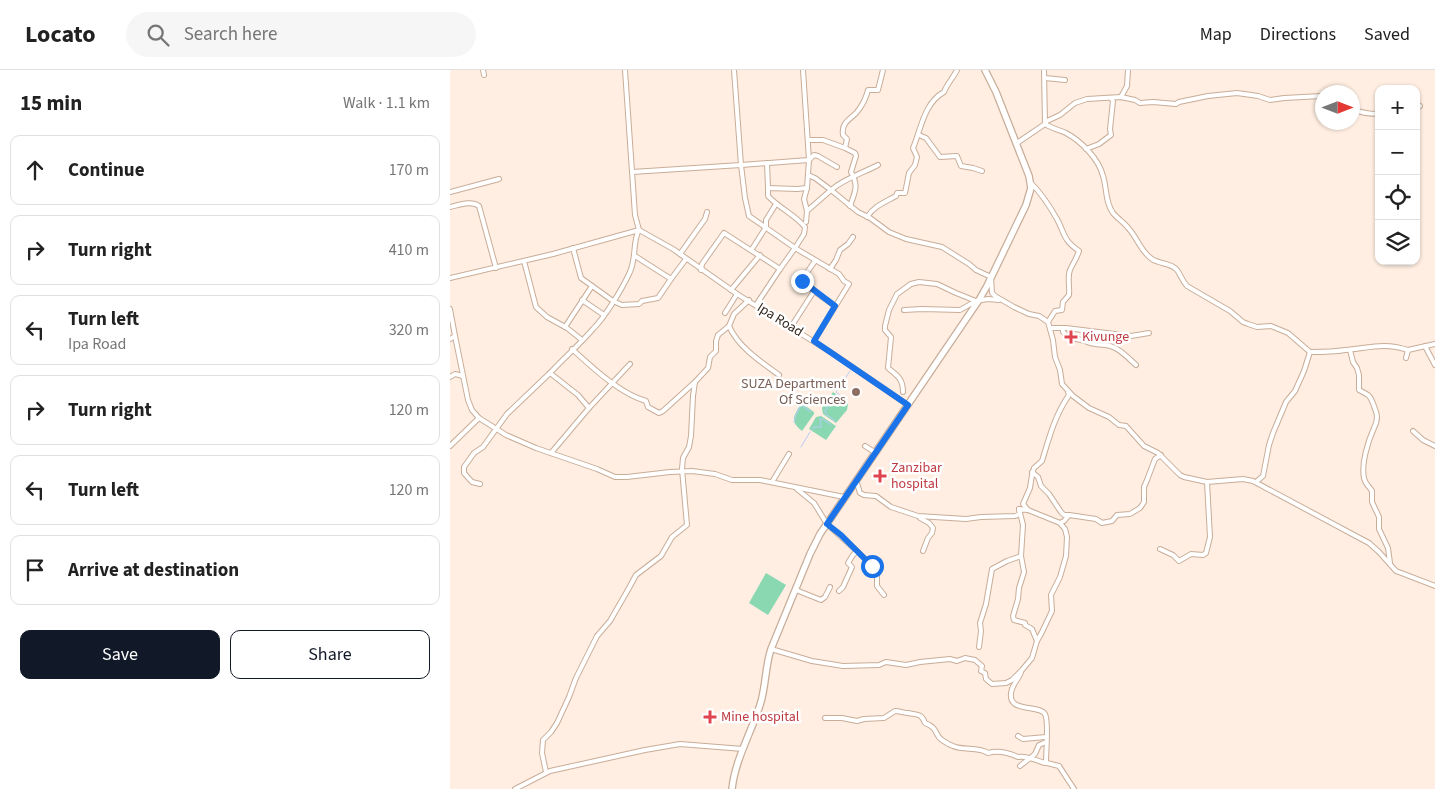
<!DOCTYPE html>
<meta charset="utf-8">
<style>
body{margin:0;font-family:"Source Sans 3",sans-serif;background:#f6f6f6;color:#222}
.controls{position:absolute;right:15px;top:15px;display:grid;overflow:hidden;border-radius:10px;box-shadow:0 1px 4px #0004}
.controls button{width:45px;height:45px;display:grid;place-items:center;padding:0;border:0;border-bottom:1px solid #e0e0e0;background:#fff;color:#222;font:25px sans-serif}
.compass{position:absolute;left:865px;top:15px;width:45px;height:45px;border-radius:50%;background:#fff;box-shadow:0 1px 4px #0004;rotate:90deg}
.stop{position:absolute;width:15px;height:15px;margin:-11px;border:4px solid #1a73e8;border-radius:50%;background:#fff}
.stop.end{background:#1a73e8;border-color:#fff;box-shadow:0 1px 5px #0008}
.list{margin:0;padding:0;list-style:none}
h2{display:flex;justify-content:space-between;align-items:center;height:65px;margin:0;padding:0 20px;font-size:21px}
h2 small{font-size:16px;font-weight:400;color:#767676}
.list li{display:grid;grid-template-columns:32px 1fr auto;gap:15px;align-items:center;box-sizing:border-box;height:70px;margin:0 10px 10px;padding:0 10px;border:1px solid #e0e0e0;border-radius:10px}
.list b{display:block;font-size:19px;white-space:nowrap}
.list p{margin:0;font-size:16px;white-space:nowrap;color:#767676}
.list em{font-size:16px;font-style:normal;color:#767676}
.actions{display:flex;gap:10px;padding:15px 20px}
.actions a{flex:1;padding:11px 0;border:1px solid #111827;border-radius:10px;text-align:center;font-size:18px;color:#111827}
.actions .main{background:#111827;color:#fff}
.icon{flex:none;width:28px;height:28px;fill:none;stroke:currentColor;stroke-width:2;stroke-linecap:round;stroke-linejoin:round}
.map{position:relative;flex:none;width:985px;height:719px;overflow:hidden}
header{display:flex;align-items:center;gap:30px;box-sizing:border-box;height:70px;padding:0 25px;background:#fff;border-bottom:1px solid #e0e0e0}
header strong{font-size:24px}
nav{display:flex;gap:28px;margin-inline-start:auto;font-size:18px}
.search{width:350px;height:45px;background:#f6f6f6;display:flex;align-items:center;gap:12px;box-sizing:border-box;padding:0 18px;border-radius:28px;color:#767676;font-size:19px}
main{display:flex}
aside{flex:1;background:#fff}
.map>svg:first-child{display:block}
</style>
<header>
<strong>Locato</strong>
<div class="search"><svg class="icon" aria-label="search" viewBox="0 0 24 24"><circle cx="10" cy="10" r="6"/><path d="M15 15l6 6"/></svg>Search here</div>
<nav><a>Map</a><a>Directions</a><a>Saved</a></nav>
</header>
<main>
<aside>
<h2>15 min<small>Walk · 1.1 km</small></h2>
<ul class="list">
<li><svg class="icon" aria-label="ahead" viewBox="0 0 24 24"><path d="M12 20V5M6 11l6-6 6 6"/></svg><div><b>Continue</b></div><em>170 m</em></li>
<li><svg class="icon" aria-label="right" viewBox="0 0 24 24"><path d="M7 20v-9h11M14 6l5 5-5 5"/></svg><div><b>Turn right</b></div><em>410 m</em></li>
<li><svg class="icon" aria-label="left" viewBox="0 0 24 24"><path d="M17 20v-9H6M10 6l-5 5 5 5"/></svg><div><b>Turn left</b><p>Ipa Road</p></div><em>320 m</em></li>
<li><svg class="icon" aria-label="right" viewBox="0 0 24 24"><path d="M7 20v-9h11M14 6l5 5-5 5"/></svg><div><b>Turn right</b></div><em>120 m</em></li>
<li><svg class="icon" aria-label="left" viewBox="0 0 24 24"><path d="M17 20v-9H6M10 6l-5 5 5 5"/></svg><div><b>Turn left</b></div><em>120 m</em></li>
<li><svg class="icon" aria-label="arrive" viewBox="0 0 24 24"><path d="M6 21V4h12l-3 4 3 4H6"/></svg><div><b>Arrive at destination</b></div></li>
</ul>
<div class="actions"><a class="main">Save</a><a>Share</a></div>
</aside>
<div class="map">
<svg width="985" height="719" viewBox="0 0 985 719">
<rect width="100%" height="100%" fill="#ffeee1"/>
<g fill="#8ad8b2">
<polygon points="383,322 396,331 398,334 397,340 386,353 373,344 372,338"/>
<path d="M 351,333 L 364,342 L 364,344 L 352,361 C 339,350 344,347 351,333 Z"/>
<polygon points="371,346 386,356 376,370 359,359 366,347"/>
<polygon points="316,503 336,515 318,545 299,533"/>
</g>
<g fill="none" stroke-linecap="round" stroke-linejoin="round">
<g stroke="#b6cbf8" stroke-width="1">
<polyline points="381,328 382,326 385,327 375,341 376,344 385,351"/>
<polyline points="396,330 386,322 400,301"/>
<polyline points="344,352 346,345 351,335 361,342"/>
<polyline points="362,360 364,357 371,357 370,348 379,353 380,355"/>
<polyline points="351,377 360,362"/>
</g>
<g stroke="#c8ad99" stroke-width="6">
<g id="minor">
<polyline points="33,0 34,5"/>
<polyline points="175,0 185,145 189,160 223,179 287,224 382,283 458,335"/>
<polyline points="284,0 291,95 359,90 364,85 368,86 387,97"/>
<polyline points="353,0 359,90 357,118 354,129 357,141"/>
<polyline points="595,8 615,10"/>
<path d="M 872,26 L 834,28 L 820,30 L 808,26 L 787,23 L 758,26 L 729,32 L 726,34 L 703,32 L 690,33 L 685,30 L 671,27 L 637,29 L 625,33 L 610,45 L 597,51 L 595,54 C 601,58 609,60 616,63 C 631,71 649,89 653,106 C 657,118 655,132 663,143 C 668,149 675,153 679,159 C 688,169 691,182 702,189 C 709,194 722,193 727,200 C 731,205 732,211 737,216 L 780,241 L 793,252 L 798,254 L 807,257 L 821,256 L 838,263 L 860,282 C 872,282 884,282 895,280 C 919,278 934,272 958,280"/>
<polyline points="671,27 677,16 678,0"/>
<polyline points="966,37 970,36"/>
<path d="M 902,39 C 911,43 919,44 929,44"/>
<polyline points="469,65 476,68 490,87 507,86 511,96 523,98 532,101"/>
<polyline points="358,70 373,70 395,78"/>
<polyline points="567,73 595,54 594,0"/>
<polyline points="636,79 649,74 661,65 660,59 663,31 661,28"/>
<polyline points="317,93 318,118"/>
<polyline points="182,102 291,95 295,128 299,146 345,178 330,199 274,163 252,194 251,200"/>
<path d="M 358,105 L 365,108 L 381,120 C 395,108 413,103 428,95"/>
<path d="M 581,113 C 592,124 599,135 607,149 C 615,164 613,170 629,181 C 626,190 623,193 620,200 C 617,207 620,217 619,225 L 613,232 L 612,240 L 605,241 L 598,252"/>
<path d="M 357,118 L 347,119 L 318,118 L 318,126 C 329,138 344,144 355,157 L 354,164 L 345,178 L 389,204 L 394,211 L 399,214 L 364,271"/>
<polyline points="0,122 49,109"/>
<path d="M 400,136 C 405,122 409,116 401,102 L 406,86 L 405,83 L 395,78 L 397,69 L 393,65 C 391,52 400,50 407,42 C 412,36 416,28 418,20 L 428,20 L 433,0"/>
<path d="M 0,137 C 9,135 21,130 29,136 L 46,198"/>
<path d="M 417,147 C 424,136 435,132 446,126 L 447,123 L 455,123 L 459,103 L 465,95 L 467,87 L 463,78 C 471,59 474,33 494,22 C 497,14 503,8 507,0"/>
<polyline points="356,152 357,141 381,120 408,142 420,148 439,162 456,169 492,177 519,194 526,200 541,207 542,223 545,226 564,237 579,244 589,246 598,252 603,270 605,287 610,300 612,314 623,326 639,338 659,347 669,355 676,356 694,376 708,383 730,405 734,407 757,412 793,409 803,411 919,473 929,482 946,501 985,516"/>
<polyline points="123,178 131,208 163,231 172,235 189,234 192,231 208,228 221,209"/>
<polyline points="302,179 316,157 316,150 326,134"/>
<polyline points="230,184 255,149 257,142"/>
<polyline points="185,186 221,209 236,189"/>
<polyline points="74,191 86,237 97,247 117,258 132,270"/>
<polyline points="380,199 386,190 390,180 398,174 403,167"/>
<polyline points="0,208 103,184 189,160"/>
<polyline points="281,220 310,185"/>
<polyline points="364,221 385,236"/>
<polyline points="132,230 154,245"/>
<polyline points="306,235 330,199"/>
<polyline points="0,239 5,266"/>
<polyline points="454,240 472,239 510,240 526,231 538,229 549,230"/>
<polyline points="275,243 287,224"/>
<path d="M 279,256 C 288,277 311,292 329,305"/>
<polyline points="115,257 142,216"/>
<polyline points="341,257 364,221 351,211 365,191"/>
<polyline points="600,258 616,258 681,266 699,263"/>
<polyline points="613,258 613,262 618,267 635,271"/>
<path d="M 638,261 L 635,271 C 643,275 648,274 655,275 C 668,276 677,287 686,295"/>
<polyline points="0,269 5,266 18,330 22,340 29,348 56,365 86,378 147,399 165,407 177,407 220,402 242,401 265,404 282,410 310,410 394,427"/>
<polyline points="975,276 985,295"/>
<path d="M 122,279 C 142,297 170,324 196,331 L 198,337 L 209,343 L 213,341 L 245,312"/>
<path d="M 900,280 L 903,292 L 907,298 L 909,305 L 909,320 C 919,325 920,325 924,336 C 925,340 927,342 927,347 C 927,352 926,354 924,358 C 918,371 911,394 914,408 C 915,414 919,416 922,421 L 922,432 L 929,447 L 929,459 L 938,478 L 940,493"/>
<polyline points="956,288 958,280 985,274"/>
<polyline points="0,307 5,304 13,306"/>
<path d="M 453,322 C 453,309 448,306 438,298 L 441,267 L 435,260 L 435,256 L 439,240 L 447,224 L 461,214 L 469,212 L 487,214 L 506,223 L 526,231"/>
<path d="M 139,338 L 128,325 L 100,303 C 114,288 130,274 143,259 C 155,247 172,219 179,204 C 187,189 182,172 189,160"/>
<polyline points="963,361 973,370 985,376"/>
<polyline points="0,376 29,348"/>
<polyline points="415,376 426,383"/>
<polyline points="101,383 139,338 180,294"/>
<polyline points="582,402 588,407 591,416 599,424 611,442 614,445 619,445"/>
<polyline points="406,410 410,423 414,425 426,426 441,437 468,446 516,449 531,447 565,446 570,444 569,439 578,440 610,453 614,451 619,445 646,449 652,453 662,451 667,445 680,444 690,438 694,432 694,417 697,410 705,389 711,385"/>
<polyline points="322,412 339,384"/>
<polyline points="806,412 813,406 819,375 823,363 836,332 845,321 854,301 860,282"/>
<polyline points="30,414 22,412 14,403 14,397 24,383 33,377 57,344 100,303"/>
<polyline points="347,419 364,433 377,454 407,481 427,501 427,516 434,525"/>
<path d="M 578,440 L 573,434 L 580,418 L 582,405 L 584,398 L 592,391 C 599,368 605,345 619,325 L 618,322"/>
<polyline points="470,448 479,453 483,458 482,463 478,468 473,481"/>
<polyline points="710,479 723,485 729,491 741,484 753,485 756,483 760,467 757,412"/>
<polyline points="346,520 371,530 375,527 380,517"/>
<polyline points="389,521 393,517 402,497 398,493 403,485 407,481"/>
<polyline points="587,571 591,564 602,541 601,525 610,507 616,486 617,467 615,459 610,453"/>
<polyline points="529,577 531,561 530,553 536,534 542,499 557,491 571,486"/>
<polyline points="321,579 362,591 393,596 429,595 436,592 456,595 470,592 500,589 507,591 515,588 525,590 532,596 531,601 535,603 536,609 542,614 556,613 562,610 572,600 582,588 587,571 582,559 575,555 575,553 564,550 563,546 568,529 569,518 574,502 571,486 573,455 569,439"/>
<path d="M 571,602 C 569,608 564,613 562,619 C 554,644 589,634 595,644 C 599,651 596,682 596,692 L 597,693 L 609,696 L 624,719"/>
<path d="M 375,648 L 392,648 L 407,651 L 414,649 L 434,648 L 445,641 C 450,641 454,643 458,643 C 468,645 471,643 475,653 C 489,658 484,665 492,670 C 495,672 500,675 503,676 C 514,681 528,676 538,683 C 548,680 559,683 568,687 C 577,685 587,691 595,693"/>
<polyline points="568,666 573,669 596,667"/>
<polyline points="570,696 585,684 589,675 596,672"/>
<polyline points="96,702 92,683 93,670 101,662 107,653 119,627 126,608 147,566 160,551 179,518 186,505 211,486 222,467 237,455 232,399 233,388 239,377 241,366 243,326 245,312 258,298 260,287 266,281 266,271 268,265 279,256 284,244 299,230"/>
<polyline points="65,719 100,701 195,680 230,674 293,679"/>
</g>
</g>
<g stroke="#c8ad99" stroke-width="8">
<path id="major" d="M 282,719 C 285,690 301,663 310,635 C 316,617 315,597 321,579 L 360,484 L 370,464 L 529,230 L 537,216 L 576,135 L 581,118 L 579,106 L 546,22 L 535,0"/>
</g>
<use href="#minor" stroke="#fff" stroke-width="4"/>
<use href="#major" stroke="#fff" stroke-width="5.5"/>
</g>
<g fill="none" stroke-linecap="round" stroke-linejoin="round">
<polyline stroke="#1a73e8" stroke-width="6" points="352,211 385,236 364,271 458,335 377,454 391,465 422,496"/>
</g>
<g fill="#e0444e" stroke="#fff" stroke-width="2">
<path d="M618.5 259.5h5v5h5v5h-5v5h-5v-5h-5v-5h5z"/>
<path d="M427.5 398.5h5v5h5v5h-5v5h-5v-5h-5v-5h5z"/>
<path d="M257.5 639.5h5v5h5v5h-5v5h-5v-5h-5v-5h5z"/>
</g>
<circle fill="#8d6e63" stroke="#fff" stroke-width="2" cx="406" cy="322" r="5"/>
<g text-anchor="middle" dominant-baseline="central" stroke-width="5" stroke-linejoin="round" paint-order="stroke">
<g font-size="14" fill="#2f241c" stroke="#fff">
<text transform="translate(330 250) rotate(32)">Ipa Road</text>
</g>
<g font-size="14" fill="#be3a42" stroke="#fff" text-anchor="start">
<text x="632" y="267">Kivunge</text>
<text x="441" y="398">Zanzibar<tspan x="441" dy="16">hospital</tspan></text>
<text x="271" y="647">Mine hospital</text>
</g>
<g font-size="14" fill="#785e54" stroke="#fff" text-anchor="end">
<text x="396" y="314">SUZA Department<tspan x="396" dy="16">Of Sciences</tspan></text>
</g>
</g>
</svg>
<div class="controls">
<button>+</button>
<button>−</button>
<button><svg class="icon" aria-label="locate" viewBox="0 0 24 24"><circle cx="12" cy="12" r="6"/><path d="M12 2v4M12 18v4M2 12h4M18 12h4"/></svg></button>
<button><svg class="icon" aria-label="layers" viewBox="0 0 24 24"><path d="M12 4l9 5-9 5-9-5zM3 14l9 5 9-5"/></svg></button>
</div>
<svg class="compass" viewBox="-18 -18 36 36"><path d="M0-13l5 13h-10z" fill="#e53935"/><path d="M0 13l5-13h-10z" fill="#767676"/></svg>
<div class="stop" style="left:422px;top:496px"></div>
<div class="stop end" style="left:352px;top:211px"></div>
</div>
</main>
